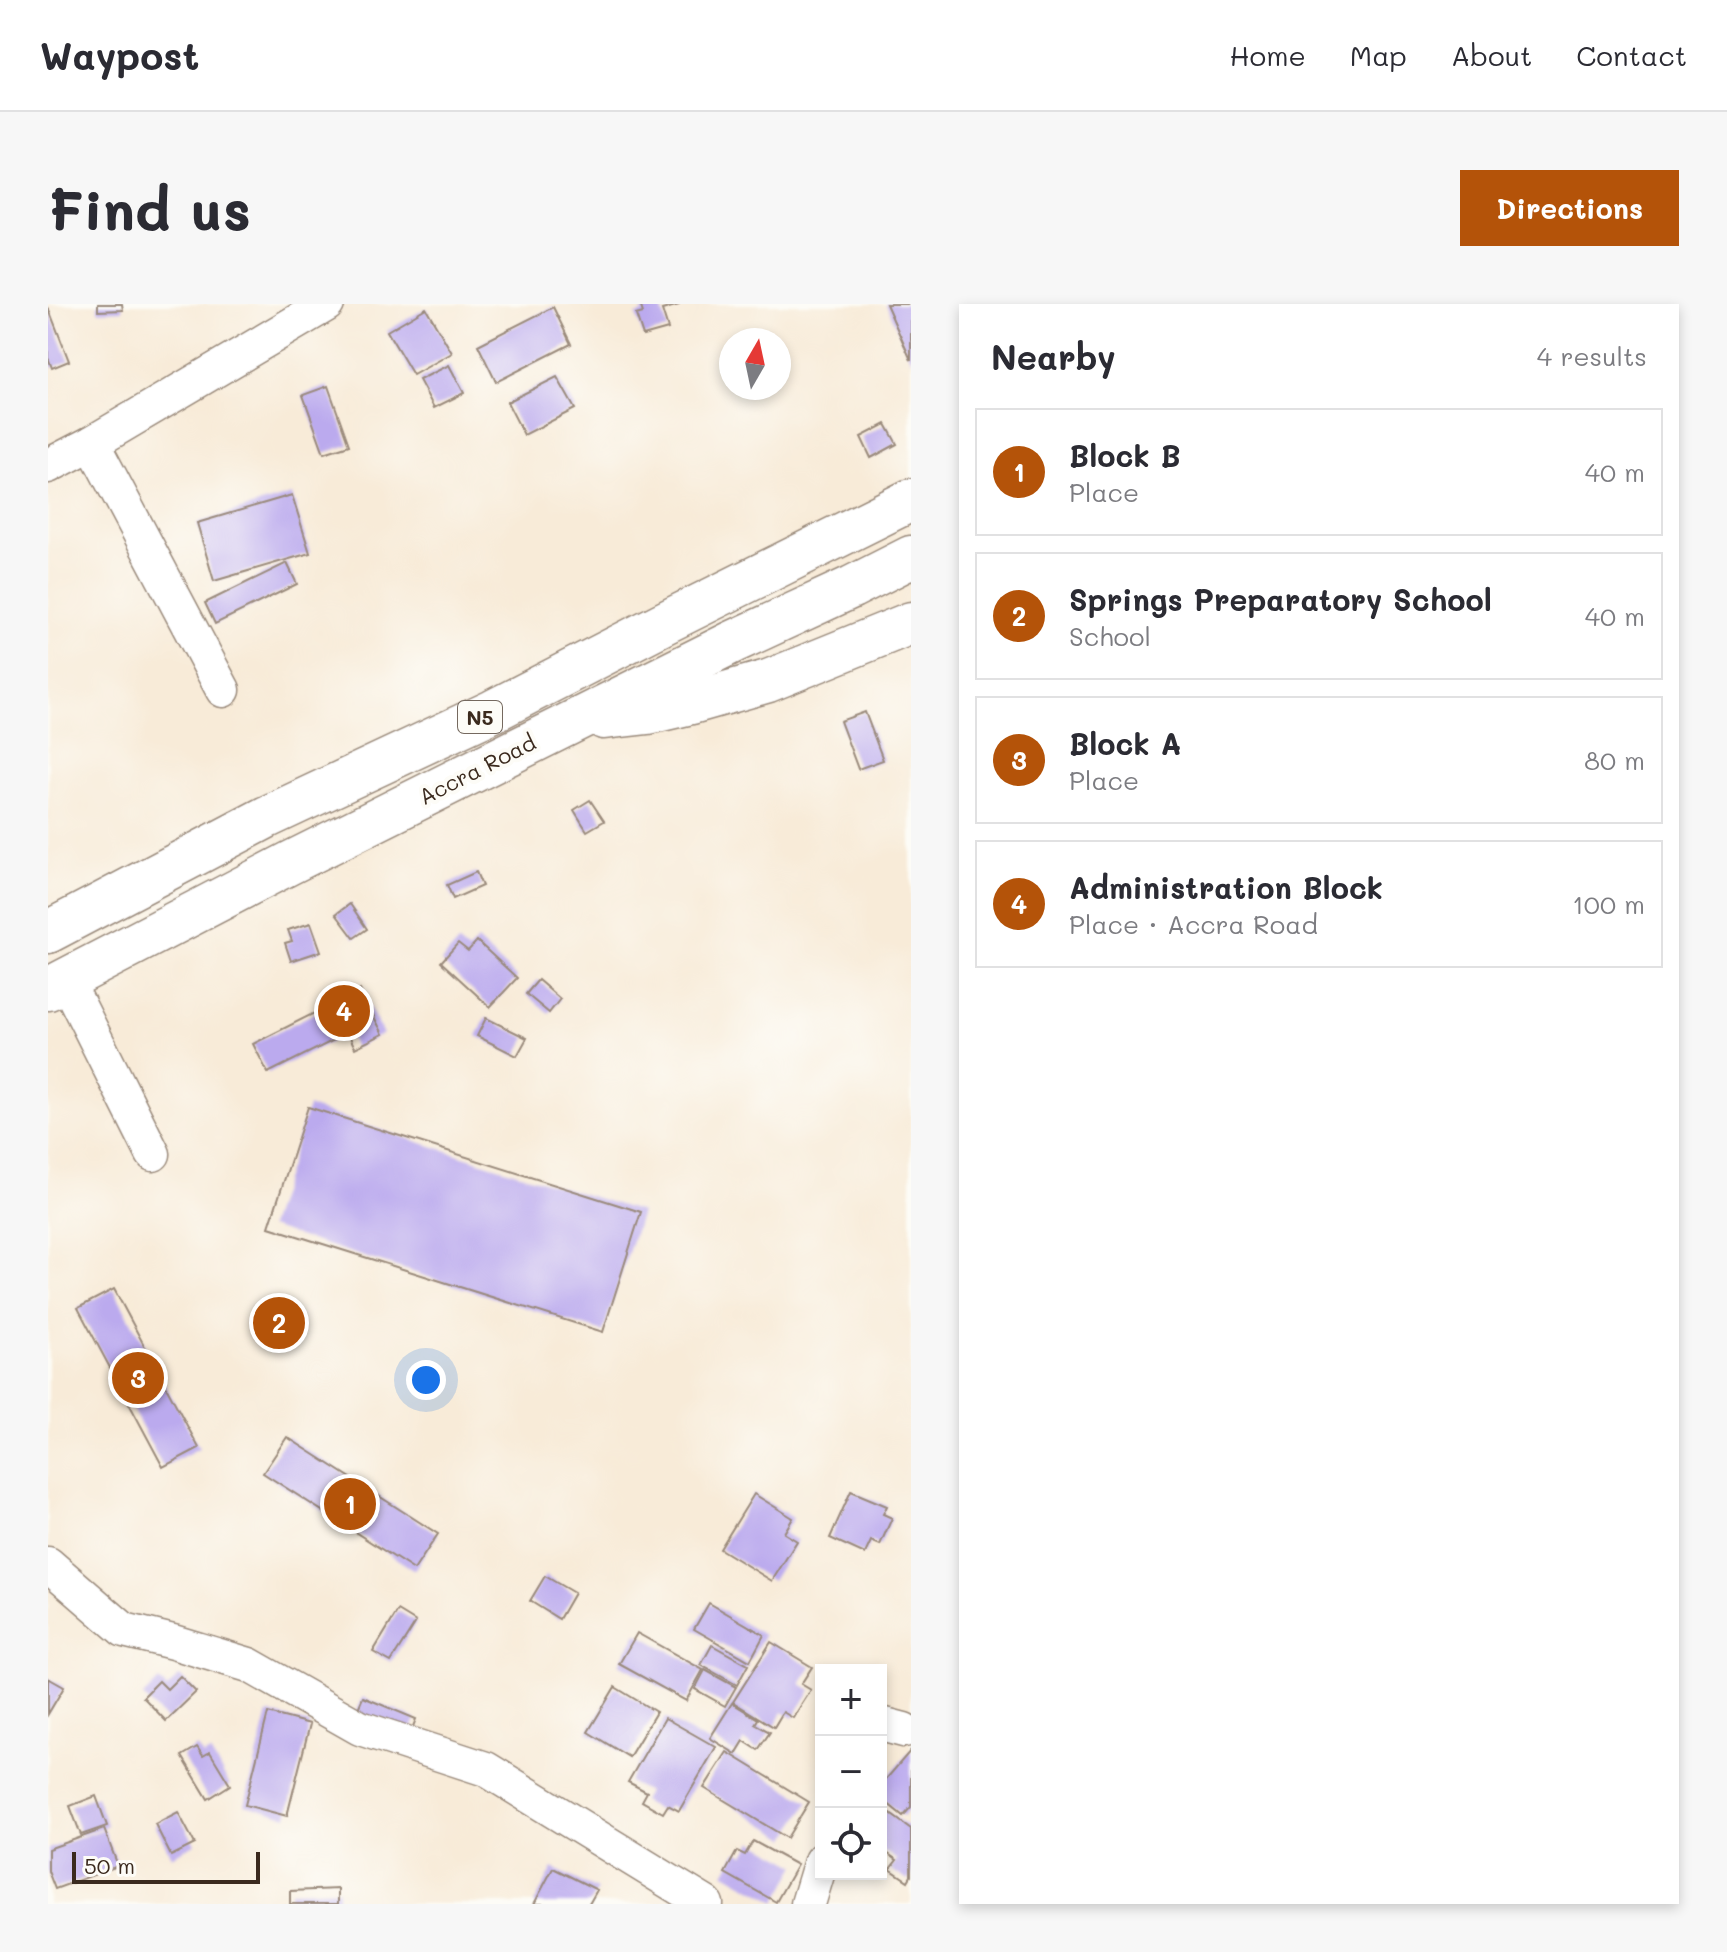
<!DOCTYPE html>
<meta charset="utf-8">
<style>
body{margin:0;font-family:Mali,sans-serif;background:#f7f7f7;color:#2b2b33}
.controls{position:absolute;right:24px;bottom:24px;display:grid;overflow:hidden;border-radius:0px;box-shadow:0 4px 12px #0003}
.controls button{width:72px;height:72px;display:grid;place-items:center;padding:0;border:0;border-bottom:2px solid #e1e1e2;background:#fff;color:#2b2b33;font:40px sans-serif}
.compass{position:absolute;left:671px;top:24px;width:72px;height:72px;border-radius:50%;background:#fff;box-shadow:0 4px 12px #0003;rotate:9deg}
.scale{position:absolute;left:24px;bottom:20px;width:188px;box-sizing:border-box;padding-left:8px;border:4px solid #3b2a1e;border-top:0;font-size:22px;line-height:28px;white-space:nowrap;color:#3b2a1e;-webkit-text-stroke:6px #fdfcf7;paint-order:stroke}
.you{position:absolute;left:378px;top:1076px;width:28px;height:28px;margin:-20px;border:6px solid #fff;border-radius:50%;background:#1a73e8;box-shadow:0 0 0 12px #1a73e833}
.badge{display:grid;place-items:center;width:52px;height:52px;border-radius:50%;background:#b45309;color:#fff;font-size:26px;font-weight:700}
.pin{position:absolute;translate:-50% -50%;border:4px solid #fff;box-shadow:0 2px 8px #0006}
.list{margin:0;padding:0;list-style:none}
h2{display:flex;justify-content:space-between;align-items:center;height:104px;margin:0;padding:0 32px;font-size:34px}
h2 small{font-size:26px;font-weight:400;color:#7c7c81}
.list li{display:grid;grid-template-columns:52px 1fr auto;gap:24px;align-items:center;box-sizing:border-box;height:128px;margin:0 16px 16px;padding:0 16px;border:2px solid #e1e1e2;border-radius:0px}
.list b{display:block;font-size:30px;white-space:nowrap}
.list p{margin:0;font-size:26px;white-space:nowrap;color:#7c7c81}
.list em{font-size:26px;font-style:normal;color:#7c7c81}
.icon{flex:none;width:44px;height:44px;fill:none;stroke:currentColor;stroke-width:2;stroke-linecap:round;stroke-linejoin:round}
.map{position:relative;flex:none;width:863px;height:1600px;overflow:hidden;border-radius:0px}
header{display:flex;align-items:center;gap:48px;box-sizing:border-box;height:112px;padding:0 40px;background:#fff;border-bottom:2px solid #e1e1e2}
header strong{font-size:38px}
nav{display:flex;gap:44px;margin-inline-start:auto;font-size:28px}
.intro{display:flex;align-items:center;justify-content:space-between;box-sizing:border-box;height:192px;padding:0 48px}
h1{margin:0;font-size:56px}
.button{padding:20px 36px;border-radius:0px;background:#b45309;color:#fff;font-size:28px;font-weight:700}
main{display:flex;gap:48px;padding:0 48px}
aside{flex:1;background:#fff;border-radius:0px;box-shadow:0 4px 12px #0003}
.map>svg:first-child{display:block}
</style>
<header>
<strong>Waypost</strong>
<nav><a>Home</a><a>Map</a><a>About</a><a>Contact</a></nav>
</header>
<div class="intro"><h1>Find us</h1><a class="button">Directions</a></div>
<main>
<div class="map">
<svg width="863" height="1600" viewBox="0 0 863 1600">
<rect width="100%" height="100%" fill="#fdfcf7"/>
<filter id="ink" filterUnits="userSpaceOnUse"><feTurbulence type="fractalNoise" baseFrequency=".0125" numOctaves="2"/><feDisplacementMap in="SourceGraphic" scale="16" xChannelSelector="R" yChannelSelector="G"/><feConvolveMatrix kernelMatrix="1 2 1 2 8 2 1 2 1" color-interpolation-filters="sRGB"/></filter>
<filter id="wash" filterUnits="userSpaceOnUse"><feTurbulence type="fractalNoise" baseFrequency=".006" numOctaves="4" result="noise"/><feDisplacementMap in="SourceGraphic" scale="32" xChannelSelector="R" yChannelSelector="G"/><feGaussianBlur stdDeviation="1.8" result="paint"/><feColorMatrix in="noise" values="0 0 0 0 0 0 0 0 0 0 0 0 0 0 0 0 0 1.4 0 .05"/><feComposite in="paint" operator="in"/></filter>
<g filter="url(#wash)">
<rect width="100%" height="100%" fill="#f8ebd8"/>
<g id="blocks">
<g fill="#bae">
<polygon points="50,0 74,0 75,6 50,7"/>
<polygon points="592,0 631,0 631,1 614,6 620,25 595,32 588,11 595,9"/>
<polygon points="838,0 863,0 863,56"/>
<polygon points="0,3 21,57 4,64 1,56 0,57"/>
<polygon points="505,3 523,40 448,78 430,41"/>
<polygon points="378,4 404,49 365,71 339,27"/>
<polygon points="401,61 416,89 386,104 371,76"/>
<polygon points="509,73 527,105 476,131 459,98"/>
<polygon points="280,82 301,141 276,149 255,91"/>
<polygon points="838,120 849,140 823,154 813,133"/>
<polygon points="244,191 262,249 166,277 149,219"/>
<polygon points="239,259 249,280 167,320 157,299"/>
<polygon points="817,408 835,456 810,465 792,417"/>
<polygon points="542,496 556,517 539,527 526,506"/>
<polygon points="428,568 434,582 405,595 399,581"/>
<polygon points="302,600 319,625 306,634 288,610"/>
<polygon points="263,619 273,647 243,657 237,639 244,637 240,626"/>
<polygon points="429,637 469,674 442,703 393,658 410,639 420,647"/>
<polygon points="490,676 512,695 501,709 478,690"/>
<polygon points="312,686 335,730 307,744 300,729 220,769 205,740"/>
<polygon points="438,714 479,734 469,752 429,732"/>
<polygon points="260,803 593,908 555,1028 221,923"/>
<polygon points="66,985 151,1144 115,1163 30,1004"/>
<polygon points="239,1133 390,1230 366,1266 215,1169"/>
<polygon points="803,1187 839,1202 835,1210 844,1214 832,1241 823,1237 817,1250 782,1234"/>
<polygon points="706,1190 745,1214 736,1229 749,1237 724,1277 672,1245"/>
<polygon points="497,1272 526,1289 511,1315 482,1297"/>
<polygon points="661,1299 716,1331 702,1357 646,1325"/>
<polygon points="350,1307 368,1318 343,1358 325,1348"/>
<polygon points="589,1329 655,1366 638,1397 571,1360"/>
<polygon points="723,1338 764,1363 753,1380 763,1386 745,1414 735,1408 726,1423 685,1398"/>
<polygon points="664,1341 700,1361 689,1381 653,1361"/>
<polygon points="657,1366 688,1383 677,1402 647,1385"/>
<polygon points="132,1372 148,1388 118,1417 95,1393 111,1377 119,1385"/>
<polygon points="0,1374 16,1383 0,1410"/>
<polygon points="567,1383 608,1408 581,1453 540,1428"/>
<polygon points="315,1393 368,1415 360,1435 306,1414"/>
<polygon points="684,1399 710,1415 707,1420 722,1428 710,1446 696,1437 688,1450 662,1434"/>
<polygon points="220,1409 262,1420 239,1512 197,1501"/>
<polygon points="617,1414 668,1443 631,1507 620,1501 615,1509 594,1497 599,1488 580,1478"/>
<polygon points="149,1443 155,1452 162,1448 182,1481 160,1495 134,1452"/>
<polygon points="863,1446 863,1503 855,1512 833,1494 833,1481"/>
<polygon points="679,1448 761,1498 739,1534 656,1484"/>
<polygon points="48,1492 59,1522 33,1531 22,1502"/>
<polygon points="833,1503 863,1525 863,1572 860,1577 842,1565 849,1556 833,1545"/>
<polygon points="130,1508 147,1540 123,1552 107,1520"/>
<polygon points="56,1525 70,1562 7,1585 0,1567 0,1545"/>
<polygon points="705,1537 749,1561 728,1598 677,1569 689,1547 697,1551"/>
<polygon points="505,1564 549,1586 541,1600 486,1600"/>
<polygon points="290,1585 290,1600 242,1600 242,1587"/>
</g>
</g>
</g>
<g filter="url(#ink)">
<use href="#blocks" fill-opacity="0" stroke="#9a8a7b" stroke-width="2"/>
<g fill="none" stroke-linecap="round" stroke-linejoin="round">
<g stroke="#9a8a7b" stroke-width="37">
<g id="minor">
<polyline points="44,139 175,386"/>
<polyline points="0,162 44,139 279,0"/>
<polyline points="18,676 105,850"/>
<polyline points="0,1260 76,1326 125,1338 201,1361 312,1424 438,1465 658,1600"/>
<polyline points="833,1420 856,1426"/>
<polyline points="760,1600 773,1557"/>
</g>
</g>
<g stroke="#9a8a7b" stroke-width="45">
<g id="major">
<polyline points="556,414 600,409 643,399 720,377 863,319"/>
<polyline points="0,628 219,513 445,407 614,320 863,196"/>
<polyline points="0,685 242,559 685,338 804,283 863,253"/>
</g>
</g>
<use href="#minor" stroke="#fff" stroke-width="34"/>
<use href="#major" stroke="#fff" stroke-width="42"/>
</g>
</g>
<g text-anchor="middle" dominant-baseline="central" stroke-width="8" stroke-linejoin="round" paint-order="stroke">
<rect fill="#fdfcf7" stroke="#75695f" stroke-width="2" x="410" y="397" width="44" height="32" rx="6"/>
<g font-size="20" font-weight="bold" fill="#3b2a1e">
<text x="432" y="413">N5</text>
</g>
<g font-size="22" fill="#3b2a1e" stroke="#fdfcf7">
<text transform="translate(429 465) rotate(-27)">Accra Road</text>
</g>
</g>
</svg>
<div class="controls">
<button>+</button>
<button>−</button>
<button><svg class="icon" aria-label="locate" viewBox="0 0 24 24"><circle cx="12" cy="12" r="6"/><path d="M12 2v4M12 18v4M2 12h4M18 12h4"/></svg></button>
</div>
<svg class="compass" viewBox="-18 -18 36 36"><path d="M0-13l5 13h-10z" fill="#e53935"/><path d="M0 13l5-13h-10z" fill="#7c7c81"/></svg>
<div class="scale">50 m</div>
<div class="you"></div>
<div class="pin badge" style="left:302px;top:1200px">1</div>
<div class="pin badge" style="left:231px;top:1019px">2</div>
<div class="pin badge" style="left:90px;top:1074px">3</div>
<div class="pin badge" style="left:296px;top:707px">4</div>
</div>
<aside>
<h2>Nearby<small>4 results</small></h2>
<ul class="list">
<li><span class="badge">1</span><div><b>Block B</b><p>Place</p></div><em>40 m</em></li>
<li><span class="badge">2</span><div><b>Springs Preparatory School</b><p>School</p></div><em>40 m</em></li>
<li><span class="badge">3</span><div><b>Block A</b><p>Place</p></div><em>80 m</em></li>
<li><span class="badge">4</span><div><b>Administration Block</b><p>Place · Accra Road</p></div><em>100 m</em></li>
</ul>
</aside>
</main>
